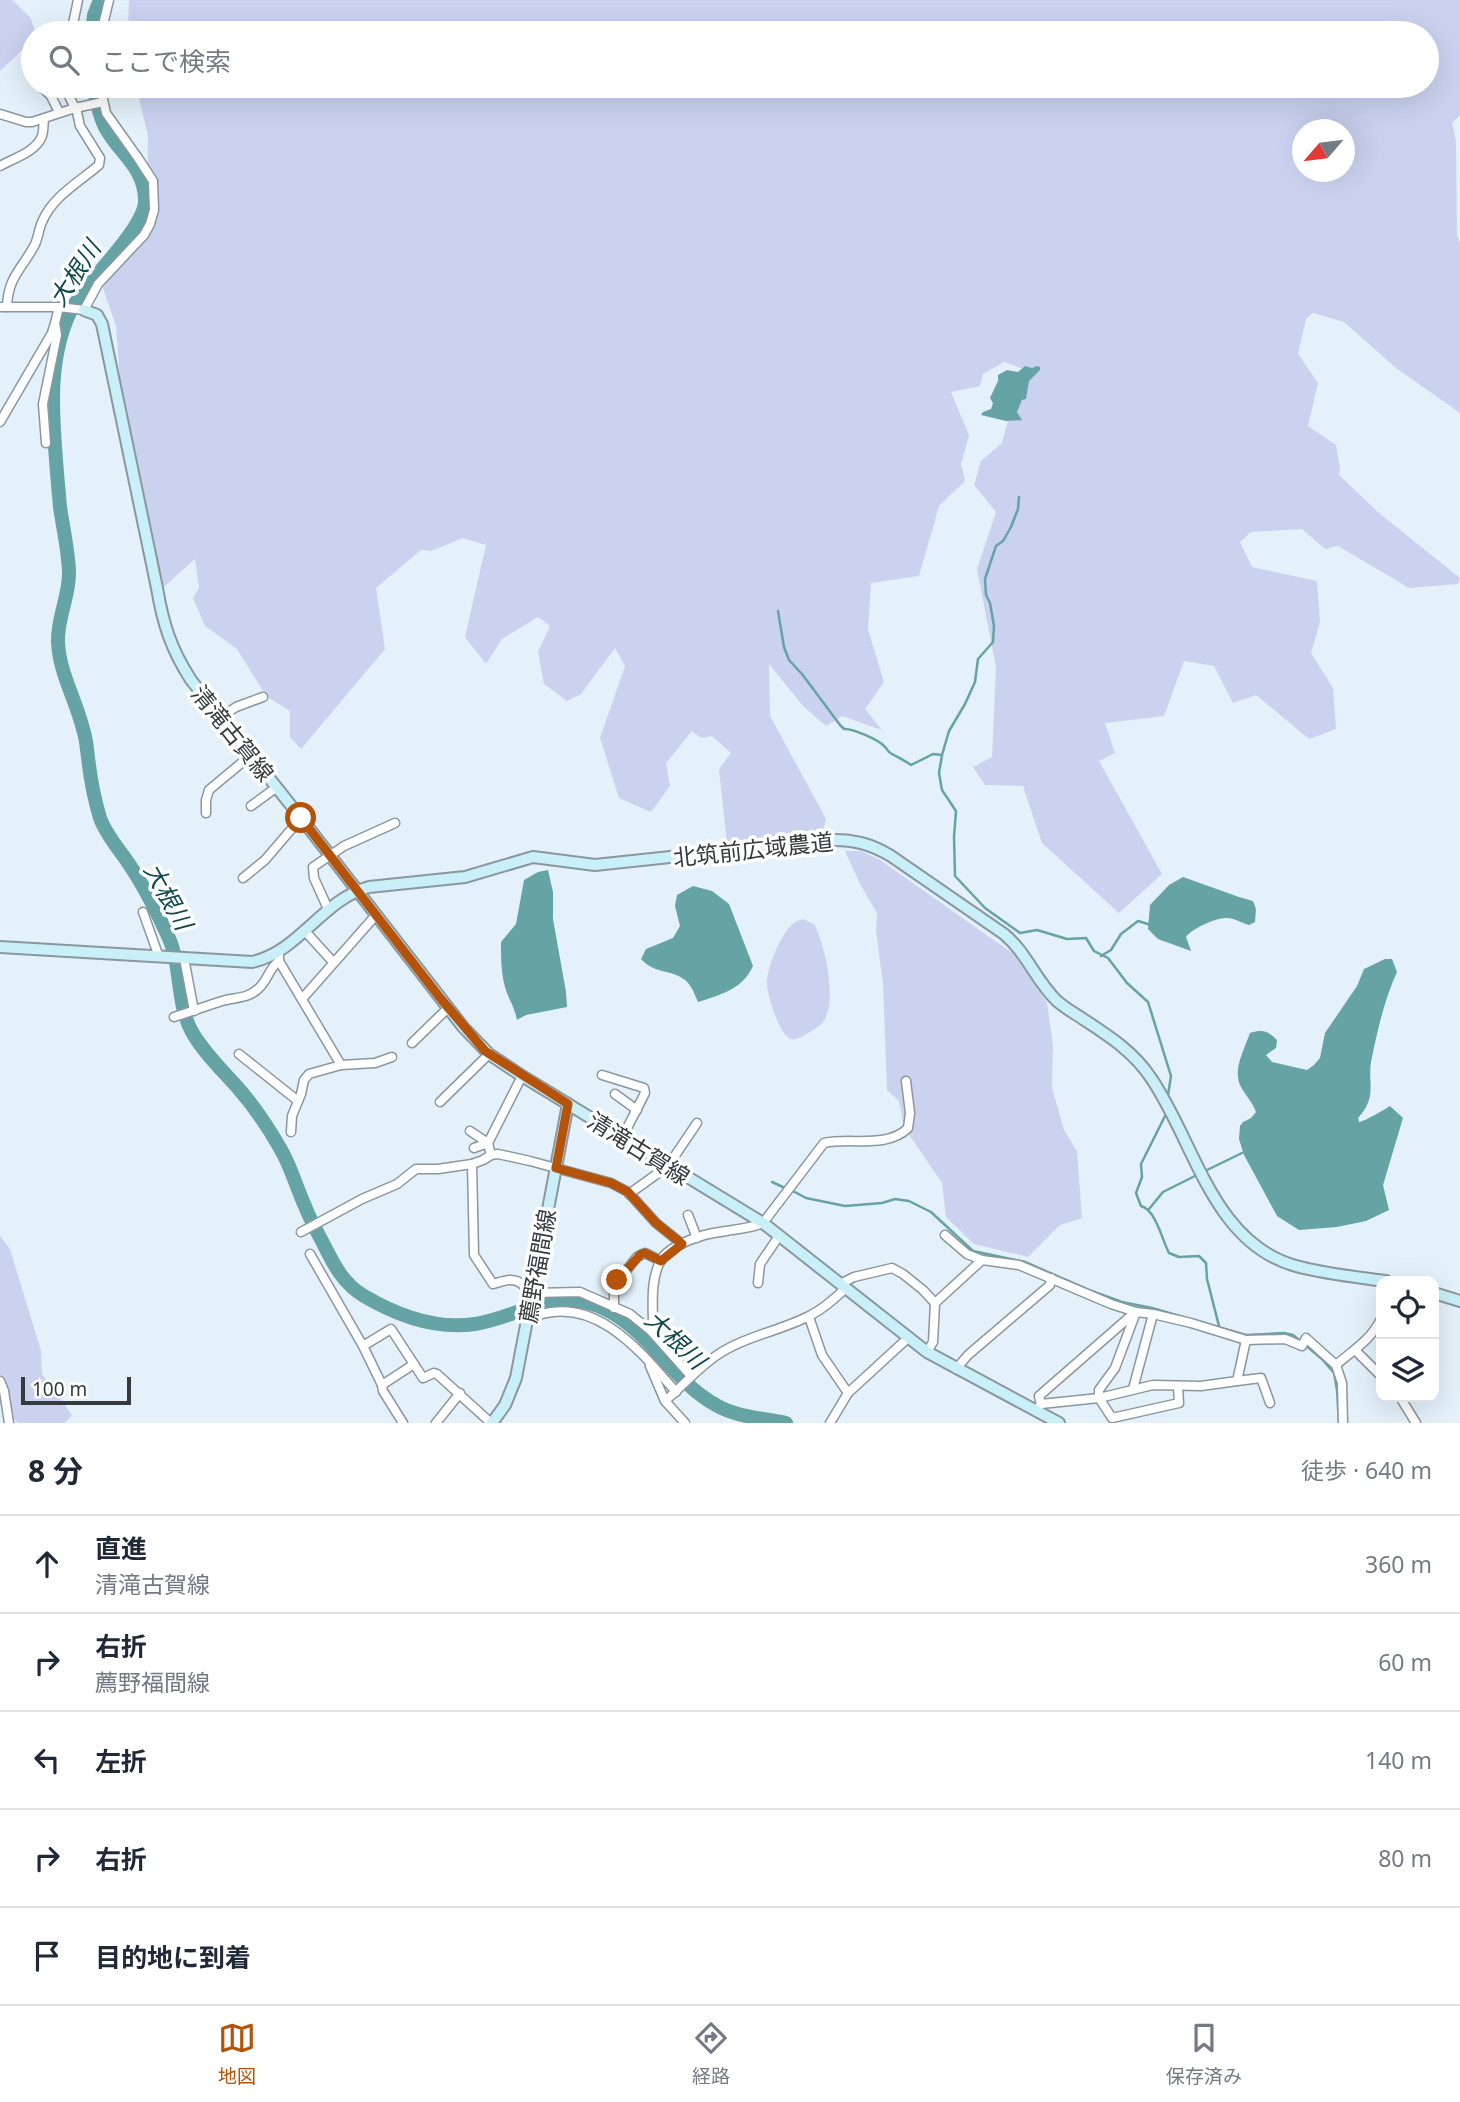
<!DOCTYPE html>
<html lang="ja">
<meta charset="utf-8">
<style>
body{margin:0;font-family:"Noto Sans","Noto Sans JP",sans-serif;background:#f6f6f7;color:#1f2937}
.controls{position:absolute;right:21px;bottom:21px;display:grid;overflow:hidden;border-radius:14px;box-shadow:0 7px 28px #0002}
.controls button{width:63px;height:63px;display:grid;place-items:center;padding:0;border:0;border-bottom:2px solid #e0e1e3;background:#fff;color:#1f2937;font:35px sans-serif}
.compass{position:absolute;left:1292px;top:119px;width:63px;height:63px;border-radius:50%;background:#fff;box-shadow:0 7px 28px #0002;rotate:242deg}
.scale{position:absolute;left:21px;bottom:18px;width:110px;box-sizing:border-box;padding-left:7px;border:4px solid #353a3d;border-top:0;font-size:19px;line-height:24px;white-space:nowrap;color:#353a3d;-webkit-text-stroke:5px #fff;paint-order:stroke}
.stop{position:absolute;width:21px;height:21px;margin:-16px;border:5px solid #b45309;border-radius:50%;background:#fff}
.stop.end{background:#b45309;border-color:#fff;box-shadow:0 2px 7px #0008}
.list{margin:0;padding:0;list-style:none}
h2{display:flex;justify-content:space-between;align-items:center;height:91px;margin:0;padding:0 28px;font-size:30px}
h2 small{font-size:23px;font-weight:400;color:#747a83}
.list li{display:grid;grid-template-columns:46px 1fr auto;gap:21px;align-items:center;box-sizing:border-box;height:98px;padding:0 28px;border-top:2px solid #e0e1e3}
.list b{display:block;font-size:26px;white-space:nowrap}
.list p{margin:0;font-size:23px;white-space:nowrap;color:#747a83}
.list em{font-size:23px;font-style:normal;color:#747a83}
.icon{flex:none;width:38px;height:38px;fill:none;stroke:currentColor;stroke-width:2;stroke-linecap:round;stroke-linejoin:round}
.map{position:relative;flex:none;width:1460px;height:1423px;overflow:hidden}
.search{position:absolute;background:#fff;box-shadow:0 7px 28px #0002;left:21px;right:21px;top:21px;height:77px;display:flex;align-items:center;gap:18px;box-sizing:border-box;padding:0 24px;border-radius:38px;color:#747a83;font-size:26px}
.sheet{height:581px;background:#fff}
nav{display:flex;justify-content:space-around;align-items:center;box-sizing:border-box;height:98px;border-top:2px solid #e0e1e3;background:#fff;font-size:19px;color:#747a83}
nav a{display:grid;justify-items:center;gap:4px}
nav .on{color:#b45309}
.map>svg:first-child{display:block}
</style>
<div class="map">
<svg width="1460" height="1423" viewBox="0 0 1460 1423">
<rect width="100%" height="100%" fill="#e4f1fa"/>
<g fill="#cad2f0" fill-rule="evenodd">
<polygon points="0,0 12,0 30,17 36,33 33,33 33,40 0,71"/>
<path d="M 129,0 L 1460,0 L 1460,115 L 1452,123 L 1456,142 L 1457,235 L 1460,243 L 1460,413 L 1396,368 L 1344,322 L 1313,313 L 1306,319 L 1298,354 L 1318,383 L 1308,426 L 1336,445 L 1340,469 L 1339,475 L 1379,513 L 1460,578 L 1458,584 L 1409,588 L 1338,546 L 1325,549 L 1302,529 L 1251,532 L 1240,542 L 1252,567 L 1317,581 L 1320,622 L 1311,653 L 1333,688 L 1336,729 L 1309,739 L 1256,695 L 1233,703 L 1214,666 L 1184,661 L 1164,716 L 1105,723 L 1115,753 L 1099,761 L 1162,874 L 1119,913 L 1042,843 L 1023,786 L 985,785 L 973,767 L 992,757 L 996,667 L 977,569 L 996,512 L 974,485 L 981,461 L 1002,443 L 1017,386 L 1024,369 L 1004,362 L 983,374 L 980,386 L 951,392 L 969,435 L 961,464 L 965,481 L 939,506 L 919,576 L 871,583 L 868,630 L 884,682 L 865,709 L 882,730 L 842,716 L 826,726 L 803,706 L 769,664 L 770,716 L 826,819 L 823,830 L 727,843 L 719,769 L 731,753 L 712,736 L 701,738 L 692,731 L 666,763 L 670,786 L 651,812 L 619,798 L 600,738 L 625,666 L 615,648 L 581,694 L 567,701 L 544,684 L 538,652 L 550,626 L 538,617 L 502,639 L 486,664 L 465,637 L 486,545 L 463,538 L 431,551 L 421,550 L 376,588 L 385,649 L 301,749 L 290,737 L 290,711 L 266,696 L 237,649 L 205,626 L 193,598 L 199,588 L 195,559 L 156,594 L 120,381 L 116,326 L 99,277 L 147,218 L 148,136 L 136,86 L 1427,86 L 1427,33 L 128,33 ZM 1302,130 L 1344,130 L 1344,172 L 1302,172 Z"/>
<polygon points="845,851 861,851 880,860 1015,955 1047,1003 1053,1046 1052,1088 1064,1130 1077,1151 1082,1218 1060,1225 1028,1257 974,1244 946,1217 942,1183 904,1127 899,1101 887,1090 883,984 876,930 877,913 860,884"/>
<path d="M 803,919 L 814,924 C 825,944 838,1002 823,1022 C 820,1026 815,1029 810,1032 C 806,1034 796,1041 791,1039 C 785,1037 780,1027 778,1022 C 773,1011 769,999 767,986 C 766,970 780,934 793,924 C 794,923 801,919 803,919 Z"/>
<polygon points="0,1236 10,1249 41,1351 42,1374 72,1415 65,1423 18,1423 13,1418 0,1384"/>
</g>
<g fill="#66a3a5">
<polygon points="1025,366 1032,368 1037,366 1040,367 1040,370 1029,381 1026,399 1022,400 1017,412 1022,420 1006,421 981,415 983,412 991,409 993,403 990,398 998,381 998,375 1007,370 1018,372"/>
<path d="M 548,870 L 553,892 L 553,919 L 566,992 L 567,1007 L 526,1015 L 517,1020 C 515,1009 511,1003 507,993 C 501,977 501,959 501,942 L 516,924 L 524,880 L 538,872 Z"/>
<path d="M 1183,877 L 1239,897 L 1253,901 L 1256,909 L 1255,922 L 1249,925 C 1242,923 1234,918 1227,918 C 1217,917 1191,929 1186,937 L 1191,951 L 1158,939 L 1148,929 L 1150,905 L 1169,885 Z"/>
<path d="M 693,886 L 712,891 L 729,904 L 753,966 C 743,989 720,995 698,1002 C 694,993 691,983 682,978 C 668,969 655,974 641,959 L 646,949 L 673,938 L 680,926 L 675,906 L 677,895 Z"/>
<path d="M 1385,959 L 1392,959 L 1397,972 C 1385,998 1378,1028 1372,1057 C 1366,1082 1379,1095 1358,1118 L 1359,1122 C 1365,1121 1384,1110 1390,1106 L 1403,1118 L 1383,1185 L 1389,1210 L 1366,1221 L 1337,1227 L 1299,1230 L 1277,1216 L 1244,1155 L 1239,1139 L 1240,1126 L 1243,1122 L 1251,1118 L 1256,1112 C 1253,1103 1246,1096 1241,1087 C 1232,1071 1244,1050 1250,1033 C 1263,1029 1268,1031 1277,1040 L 1276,1048 L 1266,1055 L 1272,1062 L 1307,1070 L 1314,1065 L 1320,1058 L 1325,1033 L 1357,986 L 1364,969 Z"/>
</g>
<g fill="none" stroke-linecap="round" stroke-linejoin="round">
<g stroke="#66a3a5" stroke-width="2.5">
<polyline points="76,104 94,100"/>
<polyline points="1019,497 1018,509 1011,527 1003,541 996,546 985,579 986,595 990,603 994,626 993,642 978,659 975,682 965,704 949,731 942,755 939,773 942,790 956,811 954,837 955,876 985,908 1020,933 1037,930 1067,939 1086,938 1094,951 1108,958 1127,983 1148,1002 1171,1076 1168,1095"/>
<path d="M 778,611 L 784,647 L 789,660 L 802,674 L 840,725 L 844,729 C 852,728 879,740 884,746 C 889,750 886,751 892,754 C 899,758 904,760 911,765 L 933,754 L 942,755"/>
<polyline points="1101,956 1111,950 1121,934 1138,921 1151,925"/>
<path d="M 1165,1116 L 1141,1164 L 1142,1177 L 1136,1193 L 1141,1206 C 1156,1210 1162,1240 1169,1253 L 1179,1257 L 1199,1256 L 1206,1263 L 1207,1279 L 1219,1326"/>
<polyline points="1203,1172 1244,1152"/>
<polyline points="772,1182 785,1188"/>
<polyline points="791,1190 806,1198 845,1206 882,1203 895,1199 909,1201 931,1212 973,1251 1025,1262 1089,1290 1122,1302 1152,1308 1246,1335 1284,1333 1293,1335 1322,1359 1334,1373 1337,1390 1339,1423"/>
<polyline points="1149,1209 1163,1192 1197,1175"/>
</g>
<g stroke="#66a3a5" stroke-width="14">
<polyline points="92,33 94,15 100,0"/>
<path d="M 93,86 C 96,100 99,116 106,129 C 121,155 144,167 145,199 C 147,227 87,280 71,310 C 58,337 53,370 53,399 C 53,435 57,472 60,507 C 63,528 68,549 69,571 C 70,595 57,618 58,642 C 59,672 76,700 83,729 C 87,740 87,753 89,765 C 91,782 95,801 100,818 C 106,835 119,849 129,864 C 144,886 157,912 168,936 C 182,966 176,1003 192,1032 C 204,1053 222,1070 238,1088 C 254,1106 268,1127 280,1148 C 291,1166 296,1187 305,1206 C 310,1220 318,1233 325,1247 C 335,1267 344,1284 364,1296 C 398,1316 435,1330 475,1324 C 520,1317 550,1288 598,1306 C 648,1326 670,1380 716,1405 C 736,1417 763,1418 786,1423"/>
</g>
<g stroke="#8b979f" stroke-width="11">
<g id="street">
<polyline points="71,33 78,0"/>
<polyline points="101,33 109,0"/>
<polyline points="41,86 51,96 59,112"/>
<polyline points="0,114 26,122 32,122 75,108 103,102"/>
<path d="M 0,166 C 14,158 36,152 42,136 C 44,130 43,125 44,119"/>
<polyline points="0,307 59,307 84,310 98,284 144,235 150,224 154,210 153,181 138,158 106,113 100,86"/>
<path d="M 7,307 C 8,278 20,271 33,248 C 38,241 38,231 42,222 C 53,196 78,183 99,165 L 100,158 L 80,126 L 77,112 L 69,96 L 69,86"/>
<polyline points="0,422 52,333 54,326"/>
<polyline points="46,443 43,404 57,335 55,323 59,307"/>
<polyline points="221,717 236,707 263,697"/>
<polyline points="251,806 277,787"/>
<polyline points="206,813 206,800 209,790 251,755"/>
<polyline points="243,878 265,860 301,818"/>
<polyline points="328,909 314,878 313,867 344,846 395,823"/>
<polyline points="143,912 159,957"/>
<polyline points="304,930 333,962"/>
<polyline points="279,951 279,961 341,1065"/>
<polyline points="184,958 194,1011"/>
<polyline points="302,999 376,915"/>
<path d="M 174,1017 C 190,1012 206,1006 222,1001 C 236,997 248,999 259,988 C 268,980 269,968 279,961"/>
<polyline points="412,1043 448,1008"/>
<polyline points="239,1054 298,1101"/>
<polyline points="602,1075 644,1088 645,1093 622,1138"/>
<polyline points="615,1094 637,1110"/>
<polyline points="440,1102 489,1054"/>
<polyline points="470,1131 488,1143"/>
<polyline points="291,1132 292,1116 301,1094 304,1080 309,1074 341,1065 375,1063 392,1057"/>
<polyline points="474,1148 488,1143"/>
<polyline points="491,1155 488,1143 522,1076"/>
<path d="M 472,1164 L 474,1255 L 493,1284 C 503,1281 514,1276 523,1285 C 532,1294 521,1287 532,1293 L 580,1292 L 630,1314 L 651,1331 L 691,1376"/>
<polyline points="629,1194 668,1166 697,1123"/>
<polyline points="688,1215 697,1238"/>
<polyline points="301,1232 362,1199 397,1184 416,1169 438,1169 472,1164 483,1160 491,1155 498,1154 530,1161 611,1183 628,1192 656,1223 682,1244"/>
<polyline points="945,1235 967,1254 982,1260"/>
<polyline points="310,1254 363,1346 382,1385 414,1364"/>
<polyline points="758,1283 760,1264 779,1236"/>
<polyline points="840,1284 854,1277 892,1268 903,1274 923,1290 935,1303"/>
<polyline points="614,1308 614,1286 637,1257 645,1253 661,1261"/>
<polyline points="1136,1312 1115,1368 1099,1390 1099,1398 1112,1418 1179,1403 1178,1386"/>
<polyline points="809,1317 822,1355 848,1393"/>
<path d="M 528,1319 C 591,1290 639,1349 676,1392"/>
<path d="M 651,1331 L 653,1326 C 653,1306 650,1279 661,1260 C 669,1245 703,1234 720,1232 C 735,1229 749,1229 763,1223 L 824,1143 C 850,1137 887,1149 908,1128 L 910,1113 L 906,1081"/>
<polyline points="363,1346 391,1329 423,1378 434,1373 437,1374 491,1423"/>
<polyline points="1355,1350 1381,1376"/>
<polyline points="927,1352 933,1342 935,1303 982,1260 1019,1265 1111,1304 1136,1312 1153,1314 1191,1323 1246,1340 1285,1339 1302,1346 1306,1338 1336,1365 1342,1383 1343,1423"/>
<path d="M 1336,1365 C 1353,1350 1371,1340 1381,1319"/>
<polyline points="650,1366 665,1401 685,1423"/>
<polyline points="956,1369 968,1355 1050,1285 1051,1278"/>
<polyline points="0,1381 4,1391 9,1423"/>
<polyline points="1237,1381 1261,1378 1270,1403"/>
<polyline points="382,1385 383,1391 403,1423"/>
<polyline points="1133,1389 1153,1314"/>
<polyline points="1400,1397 1416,1423"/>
<path d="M 665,1401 C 685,1384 703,1362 727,1349 C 752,1335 781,1330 807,1317 C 822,1310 834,1299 846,1288"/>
<polyline points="1041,1404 1039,1396 1133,1314"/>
<polyline points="1036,1411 1041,1404 1099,1398 1153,1385 1201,1386 1237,1381 1246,1340"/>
<polyline points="436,1423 460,1393"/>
<polyline points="830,1423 848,1393 909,1337"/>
</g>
</g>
<g stroke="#8b979f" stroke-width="14">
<g id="secondary">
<path d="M 84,310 L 97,315 L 102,324 L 157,588 C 163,624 171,649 191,680 L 301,818 L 463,1027 L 489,1054 L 522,1076 L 763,1223 L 927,1352 L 1059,1423"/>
<path d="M 0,947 L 252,962 C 299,952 323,899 369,887 L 465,877 L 533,857 L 595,865 L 829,840 C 853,839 871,844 891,856 L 1004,934 C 1027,953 1036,981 1057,1001 C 1065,1008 1074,1013 1083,1019 C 1109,1036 1134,1052 1151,1078 C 1195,1142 1212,1243 1296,1266 C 1325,1274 1356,1277 1386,1281"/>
<polyline points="1434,1293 1460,1301"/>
<polyline points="492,1423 505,1405 516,1378 568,1104"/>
</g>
</g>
<use href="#street" stroke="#fff" stroke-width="8"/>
<use href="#secondary" stroke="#c9eff8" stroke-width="10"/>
</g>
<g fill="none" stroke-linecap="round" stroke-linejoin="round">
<polyline stroke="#b45309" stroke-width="9" points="301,818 441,999 485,1051 568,1104 556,1168 611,1183 628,1192 656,1223 682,1244 661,1261 645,1253 641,1254 617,1280"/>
</g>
<g text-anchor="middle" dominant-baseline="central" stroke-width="7" stroke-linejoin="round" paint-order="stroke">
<g font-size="23" fill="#353a3d" stroke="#fff">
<text transform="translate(233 733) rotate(51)">清滝古賀線</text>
<text transform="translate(753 849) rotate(-6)">北筑前広域農道</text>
<text transform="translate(639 1148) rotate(32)">清滝古賀線</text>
<text transform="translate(537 1266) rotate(-80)">薦野福間線</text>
</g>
<g font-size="24" font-style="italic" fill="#11494b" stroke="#fff">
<text transform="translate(74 273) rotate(-57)">大根川</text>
<text transform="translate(169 896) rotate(61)">大根川</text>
<text transform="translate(676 1339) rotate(43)">大根川</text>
</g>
</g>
</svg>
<div class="controls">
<button><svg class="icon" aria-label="locate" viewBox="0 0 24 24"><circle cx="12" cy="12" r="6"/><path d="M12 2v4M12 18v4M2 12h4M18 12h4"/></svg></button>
<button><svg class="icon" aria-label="layers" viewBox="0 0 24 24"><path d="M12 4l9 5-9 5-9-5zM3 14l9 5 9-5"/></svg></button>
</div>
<svg class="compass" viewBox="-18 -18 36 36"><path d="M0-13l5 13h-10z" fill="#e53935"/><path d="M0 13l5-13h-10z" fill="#747a83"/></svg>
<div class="scale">100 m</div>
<div class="stop" style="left:301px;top:818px"></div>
<div class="stop end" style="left:617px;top:1280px"></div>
<div class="search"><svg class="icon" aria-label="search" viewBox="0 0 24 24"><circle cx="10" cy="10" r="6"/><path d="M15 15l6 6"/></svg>ここで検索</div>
</div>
<section class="sheet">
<h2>8 分<small>徒歩 · 640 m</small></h2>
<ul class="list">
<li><svg class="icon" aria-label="ahead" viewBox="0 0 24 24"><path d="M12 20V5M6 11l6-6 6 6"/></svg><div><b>直進</b><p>清滝古賀線</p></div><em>360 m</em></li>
<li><svg class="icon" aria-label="right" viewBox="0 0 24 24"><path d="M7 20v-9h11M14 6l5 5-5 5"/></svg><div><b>右折</b><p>薦野福間線</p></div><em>60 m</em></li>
<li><svg class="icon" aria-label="left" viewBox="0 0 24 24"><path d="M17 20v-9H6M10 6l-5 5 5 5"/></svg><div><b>左折</b></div><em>140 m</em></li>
<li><svg class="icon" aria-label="right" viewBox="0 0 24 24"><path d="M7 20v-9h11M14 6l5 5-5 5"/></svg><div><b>右折</b></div><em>80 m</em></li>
<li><svg class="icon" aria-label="arrive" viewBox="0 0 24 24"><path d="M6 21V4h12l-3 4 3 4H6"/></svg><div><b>目的地に到着</b></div></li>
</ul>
</section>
<nav>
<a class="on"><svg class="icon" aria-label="map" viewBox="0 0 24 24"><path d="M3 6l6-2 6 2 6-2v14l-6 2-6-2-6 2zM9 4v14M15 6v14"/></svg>地図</a>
<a><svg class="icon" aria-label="directions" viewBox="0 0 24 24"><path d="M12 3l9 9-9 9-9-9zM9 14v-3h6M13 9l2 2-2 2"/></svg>経路</a>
<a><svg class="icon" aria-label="saved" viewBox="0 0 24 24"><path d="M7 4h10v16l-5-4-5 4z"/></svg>保存済み</a>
</nav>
